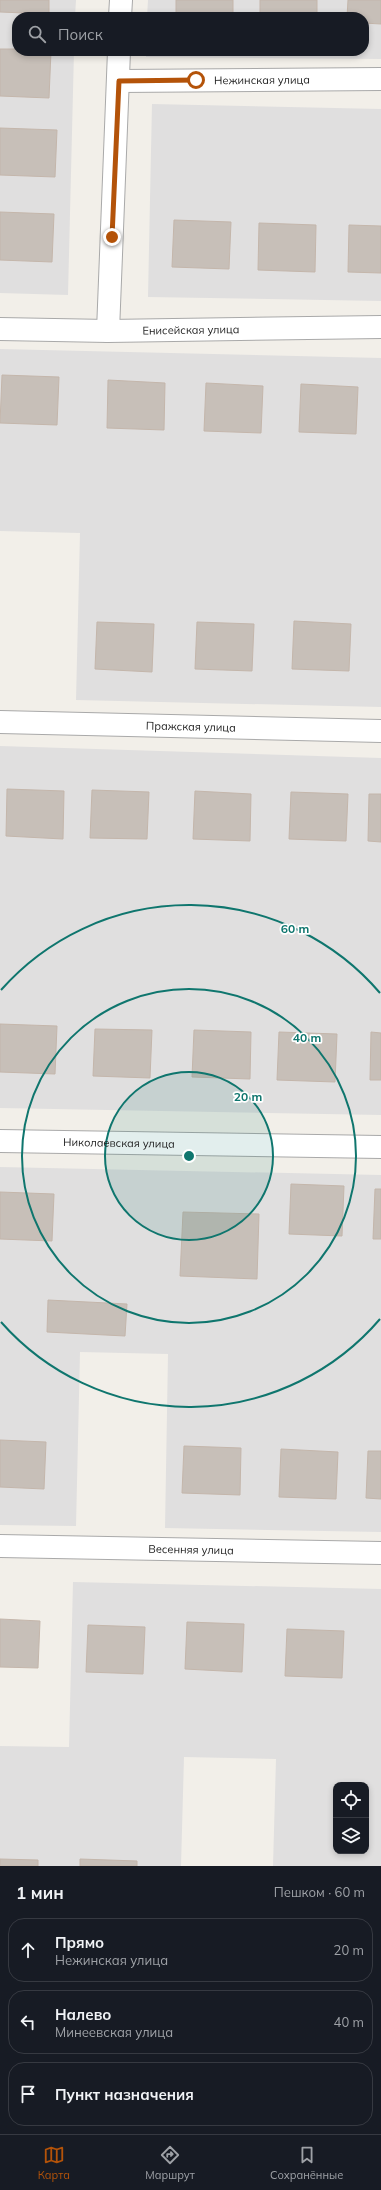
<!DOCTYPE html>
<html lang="ru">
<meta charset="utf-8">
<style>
body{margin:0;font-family:Mulish,sans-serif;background:#242831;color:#f1f3f6}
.controls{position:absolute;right:12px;bottom:12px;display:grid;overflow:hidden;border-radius:8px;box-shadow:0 2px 6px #0003}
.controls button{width:36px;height:36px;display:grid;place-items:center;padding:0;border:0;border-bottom:1px solid #363941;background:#171b24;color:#f1f3f6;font:20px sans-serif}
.stop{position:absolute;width:12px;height:12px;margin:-9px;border:3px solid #b45309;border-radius:50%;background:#fff}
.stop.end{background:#b45309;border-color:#fff;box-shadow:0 1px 4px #0008}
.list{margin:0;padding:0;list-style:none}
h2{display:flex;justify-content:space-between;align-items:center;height:52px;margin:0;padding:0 16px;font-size:17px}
h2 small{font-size:13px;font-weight:400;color:#9ea1a6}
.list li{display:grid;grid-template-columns:26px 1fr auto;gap:12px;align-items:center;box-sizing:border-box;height:64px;margin:0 8px 8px;padding:0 8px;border:1px solid #363941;border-radius:16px}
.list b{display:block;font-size:15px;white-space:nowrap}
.list p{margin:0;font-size:13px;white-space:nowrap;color:#9ea1a6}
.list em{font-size:13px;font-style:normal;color:#9ea1a6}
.icon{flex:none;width:22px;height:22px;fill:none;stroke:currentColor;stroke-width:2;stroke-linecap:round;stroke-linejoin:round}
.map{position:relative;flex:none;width:381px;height:1866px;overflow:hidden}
.search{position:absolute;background:#171b24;box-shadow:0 2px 6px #0003;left:12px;right:12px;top:12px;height:44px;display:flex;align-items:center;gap:10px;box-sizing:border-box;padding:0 14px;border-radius:16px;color:#9ea1a6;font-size:15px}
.sheet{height:268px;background:#171b24}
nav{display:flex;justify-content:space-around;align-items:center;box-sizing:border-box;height:56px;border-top:1px solid #363941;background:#171b24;font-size:11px;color:#9ea1a6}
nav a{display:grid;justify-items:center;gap:2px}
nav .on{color:#b45309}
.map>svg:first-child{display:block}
</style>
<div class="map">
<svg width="381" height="1866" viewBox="0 0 381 1866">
<rect width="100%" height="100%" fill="#f2efe9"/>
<g fill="#e0dfdf" fill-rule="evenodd">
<polygon points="0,0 76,0 75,17 17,17 17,51 74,51 68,295 0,293"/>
<polygon points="148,0 381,0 381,59 146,57 146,51 364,51 364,17 147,17"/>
<polygon points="152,104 381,109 381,301 148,297"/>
<polygon points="0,349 381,358 381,707 76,700 80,533 0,531"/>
<polygon points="0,746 381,758 381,1115 0,1108"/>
<polygon points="0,1167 381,1175 381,1532 165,1528 168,1354 80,1352 76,1526 0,1525"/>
<path d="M 73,1582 L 381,1589 L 381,1866 L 273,1866 L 276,1759 L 184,1757 L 181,1866 L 0,1866 L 0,1746 L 69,1747 ZM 336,1785 L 366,1785 L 366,1851 L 336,1851 Z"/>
</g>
<g fill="#c7bfb8" stroke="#c4b6ab">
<polygon points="0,0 49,0 49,14 0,12"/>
<rect x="176" y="0" width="57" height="17"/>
<rect x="260" y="0" width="57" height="17"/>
<polygon points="348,0 381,0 381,24 364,23 364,17 347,17"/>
<polygon points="0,49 17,49 17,51 51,51 49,98 0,96"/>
<polygon points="0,128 57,130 55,177 0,175"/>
<polygon points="0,212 54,214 52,262 0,260"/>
<polygon points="174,220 231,222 229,269 172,267"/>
<polygon points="259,223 316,225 315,272 258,270"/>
<polygon points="349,225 381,226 381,273 348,272"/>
<polygon points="2,375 59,377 57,425 0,423"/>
<polygon points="108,380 165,383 164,430 107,428"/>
<polygon points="206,383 263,386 261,433 204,431"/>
<polygon points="301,384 358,387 356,434 299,432"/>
<polygon points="294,621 351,624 349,671 292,669"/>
<polygon points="97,622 154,624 152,672 95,669"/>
<polygon points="197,622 254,624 252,671 195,669"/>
<polygon points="7,789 64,791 63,839 6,836"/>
<polygon points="92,790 149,792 147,839 90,838"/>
<polygon points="195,791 251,794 250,841 193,839"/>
<polygon points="291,792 348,794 346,841 289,839"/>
<polygon points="369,794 381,794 381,842 368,841"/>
<polygon points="0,1024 57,1026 55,1074 0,1072"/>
<polygon points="95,1029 152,1030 150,1078 93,1076"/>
<polygon points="194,1030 251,1032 250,1079 192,1077"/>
<polygon points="279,1032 337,1034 335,1082 277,1080"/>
<polygon points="371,1032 381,1033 381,1080 370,1080"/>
<polygon points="291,1184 344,1186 342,1236 289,1234"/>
<polygon points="375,1189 381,1189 381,1239 373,1239"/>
<polygon points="0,1192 54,1194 52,1241 0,1239"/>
<polygon points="183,1212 259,1214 257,1279 180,1276"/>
<polygon points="48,1300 127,1304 125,1336 47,1332"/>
<polygon points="0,1440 46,1442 44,1489 0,1487"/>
<polygon points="184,1446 241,1448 240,1495 182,1493"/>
<polygon points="281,1449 338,1452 336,1499 279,1497"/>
<polygon points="368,1451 381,1451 381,1499 366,1498"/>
<polygon points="0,1619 40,1621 38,1668 0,1667"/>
<polygon points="187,1622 244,1624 242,1672 185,1669"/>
<polygon points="88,1625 145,1627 143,1674 86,1672"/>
<polygon points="287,1629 344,1631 342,1678 285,1676"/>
<polygon points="0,1859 38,1860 38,1866 0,1866"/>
<polygon points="80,1859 137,1861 137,1866 80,1866"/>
</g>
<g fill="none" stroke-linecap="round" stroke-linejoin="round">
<g stroke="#a9a9a9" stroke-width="24">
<g id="minor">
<polyline points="120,17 121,0"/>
<path id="s1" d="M 119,81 L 381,79"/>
<path id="s2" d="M 0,329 L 108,331 L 381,327"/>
<polyline points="108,331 119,51"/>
<path id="s3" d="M 0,722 L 381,731"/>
<path id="s4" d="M 0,1141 L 381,1147"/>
<path id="s5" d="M 0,1546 L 381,1553"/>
</g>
</g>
<use href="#minor" stroke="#fff" stroke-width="22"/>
</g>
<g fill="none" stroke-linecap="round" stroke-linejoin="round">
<polyline stroke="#b45309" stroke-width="5" points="112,237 119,81 196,80"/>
</g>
<circle cx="189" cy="1156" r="84" fill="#0f766e" fill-opacity=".12"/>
<g fill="none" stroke="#0f766e" stroke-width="2">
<circle cx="189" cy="1156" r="84"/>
<circle cx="189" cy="1156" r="167"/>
<path d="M380 1319A251 251 0 0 1 1 1322M1 990A251 251 0 0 1 380 993"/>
</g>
<g text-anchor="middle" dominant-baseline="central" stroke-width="3.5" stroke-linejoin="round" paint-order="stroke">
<g font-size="11" fill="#222" stroke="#fff">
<text stroke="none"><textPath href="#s1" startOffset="143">Нежинская улица</textPath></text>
<text stroke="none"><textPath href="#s2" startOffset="191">Енисейская улица</textPath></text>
<text stroke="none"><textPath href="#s3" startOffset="191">Пражская улица</textPath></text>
<text stroke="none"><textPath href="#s4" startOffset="119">Николаевская улица</textPath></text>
<text stroke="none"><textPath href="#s5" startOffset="191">Весенняя улица</textPath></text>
</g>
</g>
<circle cx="189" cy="1156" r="6" fill="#0f766e" stroke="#fff" stroke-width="2"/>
<g font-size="12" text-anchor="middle" font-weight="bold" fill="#0f766e" stroke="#fff" stroke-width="3.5" stroke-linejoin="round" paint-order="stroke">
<text x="295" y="933">60 m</text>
<text x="307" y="1042">40 m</text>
<text x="248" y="1101">20 m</text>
</g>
</svg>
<div class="controls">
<button><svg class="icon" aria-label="locate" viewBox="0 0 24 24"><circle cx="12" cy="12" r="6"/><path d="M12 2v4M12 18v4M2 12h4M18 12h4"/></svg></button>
<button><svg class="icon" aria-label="layers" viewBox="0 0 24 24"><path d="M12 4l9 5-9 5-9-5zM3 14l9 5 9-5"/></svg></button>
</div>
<div class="stop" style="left:196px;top:80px"></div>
<div class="stop end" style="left:112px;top:237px"></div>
<div class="search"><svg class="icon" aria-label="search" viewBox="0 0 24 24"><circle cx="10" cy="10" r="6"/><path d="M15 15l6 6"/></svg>Поиск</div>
</div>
<section class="sheet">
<h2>1 мин<small>Пешком · 60 m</small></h2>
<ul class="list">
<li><svg class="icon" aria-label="ahead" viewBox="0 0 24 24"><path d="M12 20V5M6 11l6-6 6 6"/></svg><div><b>Прямо</b><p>Нежинская улица</p></div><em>20 m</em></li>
<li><svg class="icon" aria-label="left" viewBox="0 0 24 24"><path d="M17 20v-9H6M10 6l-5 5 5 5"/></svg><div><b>Налево</b><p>Минеевская улица</p></div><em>40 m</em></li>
<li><svg class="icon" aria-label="arrive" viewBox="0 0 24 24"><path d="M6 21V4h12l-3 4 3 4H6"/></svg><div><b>Пункт назначения</b></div></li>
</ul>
</section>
<nav>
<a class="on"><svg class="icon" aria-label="map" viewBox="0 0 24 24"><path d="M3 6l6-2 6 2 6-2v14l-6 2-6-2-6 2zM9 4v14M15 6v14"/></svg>Карта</a>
<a><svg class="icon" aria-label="directions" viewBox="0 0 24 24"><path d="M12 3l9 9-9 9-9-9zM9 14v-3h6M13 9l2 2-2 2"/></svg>Маршрут</a>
<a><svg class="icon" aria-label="saved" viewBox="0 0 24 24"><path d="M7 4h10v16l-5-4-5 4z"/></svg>Сохранённые</a>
</nav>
